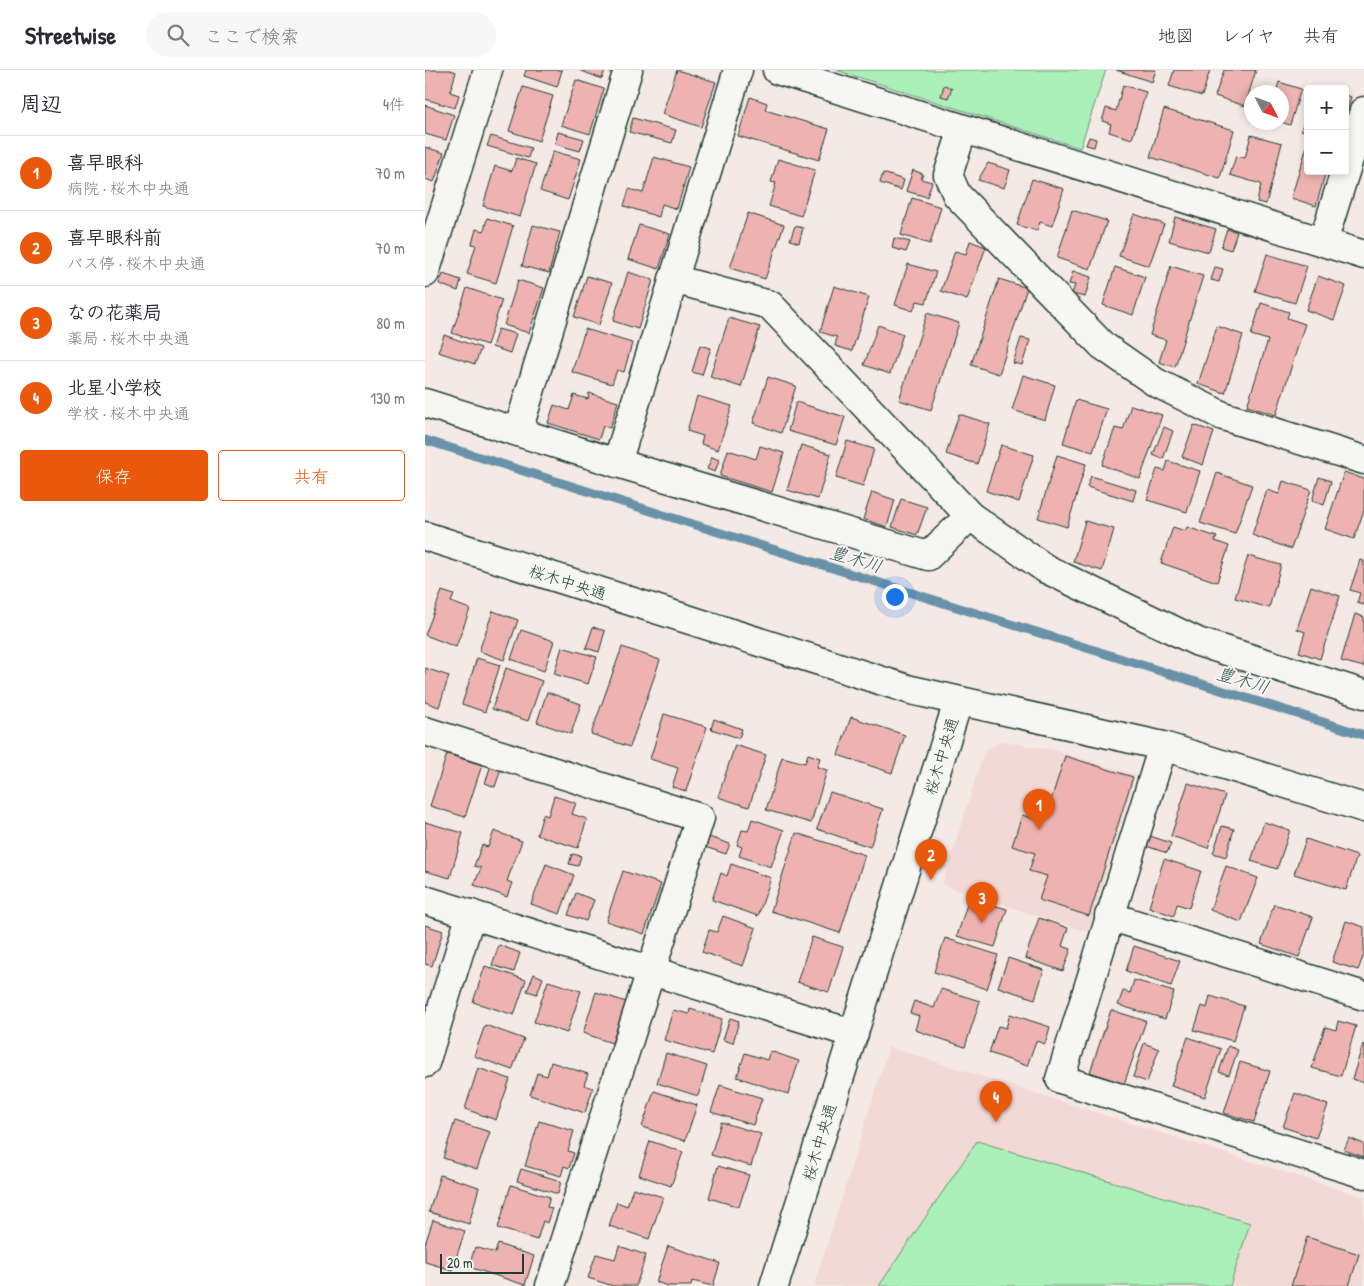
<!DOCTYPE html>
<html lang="ja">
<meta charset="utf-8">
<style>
body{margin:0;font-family:"Patrick Hand","Klee One",sans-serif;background:#f7f7f7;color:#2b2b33}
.controls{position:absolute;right:15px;top:15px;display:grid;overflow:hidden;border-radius:5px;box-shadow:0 2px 8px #0003}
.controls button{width:45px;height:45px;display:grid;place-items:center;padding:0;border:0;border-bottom:1px solid #e1e1e2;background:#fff;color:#2b2b33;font:25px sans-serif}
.compass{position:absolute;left:819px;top:15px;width:45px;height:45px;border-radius:50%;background:#fff;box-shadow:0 2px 8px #0003;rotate:132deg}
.scale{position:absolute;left:15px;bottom:12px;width:84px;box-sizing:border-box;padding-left:5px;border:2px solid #1f3d34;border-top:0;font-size:14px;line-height:18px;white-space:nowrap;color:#1f3d34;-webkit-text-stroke:4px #f6f6f2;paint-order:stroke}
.you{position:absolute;left:469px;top:526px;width:18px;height:18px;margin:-12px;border:4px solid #fff;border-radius:50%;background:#1a73e8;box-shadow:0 0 0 8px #1a73e833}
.badge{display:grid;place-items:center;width:32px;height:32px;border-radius:50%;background:#ea580c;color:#fff;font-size:16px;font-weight:700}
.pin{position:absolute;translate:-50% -41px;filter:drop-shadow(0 1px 2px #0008)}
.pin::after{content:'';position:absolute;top:26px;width:18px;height:15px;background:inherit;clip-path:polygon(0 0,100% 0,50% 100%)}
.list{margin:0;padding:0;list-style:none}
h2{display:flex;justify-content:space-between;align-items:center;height:65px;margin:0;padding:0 20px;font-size:21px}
h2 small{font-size:16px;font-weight:400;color:#7c7c81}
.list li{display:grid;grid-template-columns:32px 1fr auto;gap:15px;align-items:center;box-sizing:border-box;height:75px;padding:0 20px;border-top:1px solid #e1e1e2}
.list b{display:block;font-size:19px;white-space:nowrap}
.list p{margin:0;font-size:16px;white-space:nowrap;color:#7c7c81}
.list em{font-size:16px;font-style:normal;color:#7c7c81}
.actions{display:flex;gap:10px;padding:15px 20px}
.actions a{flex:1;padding:11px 0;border:1px solid #ea580c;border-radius:5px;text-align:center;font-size:18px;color:#ea580c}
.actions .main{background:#ea580c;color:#fff}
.icon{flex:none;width:28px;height:28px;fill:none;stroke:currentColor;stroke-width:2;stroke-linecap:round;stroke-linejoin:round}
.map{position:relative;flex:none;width:939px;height:1216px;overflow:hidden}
header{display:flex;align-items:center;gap:30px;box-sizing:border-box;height:70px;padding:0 25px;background:#fff;border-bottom:1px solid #e1e1e2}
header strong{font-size:24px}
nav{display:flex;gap:28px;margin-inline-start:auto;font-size:18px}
.search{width:350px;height:45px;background:#f7f7f7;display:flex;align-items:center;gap:12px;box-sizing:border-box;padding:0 18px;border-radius:28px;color:#7c7c81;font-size:19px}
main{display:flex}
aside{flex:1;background:#fff}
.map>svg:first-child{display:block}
</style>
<header>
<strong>Streetwise</strong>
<div class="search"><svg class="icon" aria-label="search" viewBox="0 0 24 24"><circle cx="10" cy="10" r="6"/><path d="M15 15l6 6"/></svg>ここで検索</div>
<nav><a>地図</a><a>レイヤ</a><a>共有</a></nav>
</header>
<main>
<aside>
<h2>周辺<small>4件</small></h2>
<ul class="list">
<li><span class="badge">1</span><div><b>喜早眼科</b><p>病院 · 桜木中央通</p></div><em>70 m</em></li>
<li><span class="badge">2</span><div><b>喜早眼科前</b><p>バス停 · 桜木中央通</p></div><em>70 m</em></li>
<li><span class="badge">3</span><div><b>なの花薬局</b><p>薬局 · 桜木中央通</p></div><em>80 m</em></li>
<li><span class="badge">4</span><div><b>北星小学校</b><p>学校 · 桜木中央通</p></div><em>130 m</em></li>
</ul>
<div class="actions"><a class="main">保存</a><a>共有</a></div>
</aside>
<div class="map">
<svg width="939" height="1216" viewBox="0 0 939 1216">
<rect width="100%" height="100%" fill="#f4e9e5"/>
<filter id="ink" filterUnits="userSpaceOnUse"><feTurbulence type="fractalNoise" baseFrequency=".02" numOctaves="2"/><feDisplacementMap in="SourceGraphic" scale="10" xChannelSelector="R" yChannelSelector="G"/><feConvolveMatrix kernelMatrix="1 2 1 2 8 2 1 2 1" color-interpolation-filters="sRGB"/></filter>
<g filter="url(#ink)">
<g fill="#f2d9d5">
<polygon points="575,671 628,680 710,705 663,862 517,815 559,682"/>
<polygon points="464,977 939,1127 939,1216 389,1216"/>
</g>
<g fill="#abefb9" stroke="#659676">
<polygon points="411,0 681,0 655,78"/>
<polygon points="552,1071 825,1153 805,1216 454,1216"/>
</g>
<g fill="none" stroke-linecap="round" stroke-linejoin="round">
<polyline stroke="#6992a9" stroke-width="9" points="0,370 939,665"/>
</g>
<g fill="#eeb3b0" stroke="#1f3d34">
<polygon points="0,0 25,0 31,2 25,22 34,25 30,38 0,29"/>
<polygon points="101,0 137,0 132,17 99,6"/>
<polygon points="154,0 180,0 177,9"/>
<polygon points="252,0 291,12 276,57 237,44"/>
<polygon points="691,0 731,0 727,12"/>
<polygon points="749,0 785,0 777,26 744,16"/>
<polygon points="799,0 831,0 820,36 790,26"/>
<polygon points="151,10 179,19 165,64 136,55"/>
<polygon points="854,12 876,19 865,55 856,52 856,22 851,22"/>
<polygon points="519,15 527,18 523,28 516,26"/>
<polygon points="698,15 721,22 707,69 684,62 686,54 677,51 681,38 691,41"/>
<polygon points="98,17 128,26 114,71 84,61"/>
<polygon points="920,25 926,27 920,46"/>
<polygon points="325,27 342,33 340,40 404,59 394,90 313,66"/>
<polygon points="0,35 29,45 21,70 0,64"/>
<polygon points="739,39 809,60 795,108 725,87"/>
<polygon points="883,41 883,62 876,60"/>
<polygon points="208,48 251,60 247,73 204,62"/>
<polygon points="133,62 159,69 155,81 130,74"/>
<polygon points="826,65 857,73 841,134 832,132 836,114 805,105 811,86 820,88"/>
<polygon points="66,66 106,78 103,88 62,76"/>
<polygon points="664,67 671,69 669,77 661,75"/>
<polygon points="883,73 883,101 901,101 891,136 866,128"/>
<polygon points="0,77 19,83 9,112 0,109"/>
<polygon points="128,81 156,89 143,130 115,121"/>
<polygon points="229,87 264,97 252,139 237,134 234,147 199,136 204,119 218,123"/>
<polygon points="91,88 111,94 95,147 58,136 70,96 87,101"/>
<polygon points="353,89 390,100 376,146 344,136 351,113 346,112"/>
<polygon points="563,93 585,100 579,118 553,110"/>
<polygon points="488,100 498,104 496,109 507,112 502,127 481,121"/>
<polygon points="458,103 479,110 476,120 455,113"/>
<polygon points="607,109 639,119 627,156 615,152 612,161 592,155"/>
<polygon points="487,128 516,137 505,174 476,165"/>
<polygon points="647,140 682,151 665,199 632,188"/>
<polygon points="323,143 359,155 340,209 305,198"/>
<polygon points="709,144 739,154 724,196 694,186"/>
<polygon points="750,147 791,159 784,182 744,171"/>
<polygon points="62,148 88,156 71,213 42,204 51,175 47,174 51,159 59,161"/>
<polygon points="108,155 135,162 124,203 97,196"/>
<polygon points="214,155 245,164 234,199 203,189"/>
<polygon points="370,156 378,158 374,173 365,170"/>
<polygon points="802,159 812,162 806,180 796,177"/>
<polygon points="469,168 485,172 481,182 467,178"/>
<polygon points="545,171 561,177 542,230 516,221 530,181 541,184"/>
<polygon points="842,184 882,196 870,233 830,221"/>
<polygon points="483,194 511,202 501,233 492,231 488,241 470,235"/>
<polygon points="746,196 778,206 750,297 734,292 741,270 725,265"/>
<polygon points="690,197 720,207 708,245 678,235"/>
<polygon points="790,197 798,199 794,212 786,210"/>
<polygon points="648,201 666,207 660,227 647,224 650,215 644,214"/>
<polygon points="203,202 228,210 213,259 188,251"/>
<polygon points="18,204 36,210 33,221 14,214"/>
<polygon points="162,206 187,213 174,255 149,247"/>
<polygon points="893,206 921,216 909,250 881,240"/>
<polygon points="574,209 602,218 574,304 546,295"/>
<polygon points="93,210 119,218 104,263 79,255"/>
<polygon points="409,216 444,227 427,281 410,276 412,267 395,262"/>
<polygon points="42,218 77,230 62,275 27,263"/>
<polygon points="836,233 864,242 862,248 880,254 851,345 822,336 843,270 826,265"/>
<polygon points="502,243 534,253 506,340 474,330"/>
<polygon points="304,248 335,257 316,317 285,307"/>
<polygon points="453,255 478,264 465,304 439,295"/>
<polygon points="792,256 818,265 800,323 773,314"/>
<polygon points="73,259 91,264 85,283 67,277"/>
<polygon points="160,259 207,273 199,302 192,300 187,314 147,302"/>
<polygon points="19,265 56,278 50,294 13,282"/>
<polygon points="596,268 605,270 597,295 588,293"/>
<polygon points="275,275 286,278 277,305 267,302"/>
<polygon points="598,305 630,315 620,350 587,340"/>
<polygon points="343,307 371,316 356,363 328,353"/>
<polygon points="164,323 193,332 185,358 178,356 174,369 123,353 129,335 144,340 149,325 163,329"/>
<polygon points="272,326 307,336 293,380 276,374 278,366 262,361"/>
<polygon points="651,330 682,339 668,382 638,373"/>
<polygon points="371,332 420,347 411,375 363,361"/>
<polygon points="706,335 737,345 715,409 677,395 690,358 698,360"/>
<polygon points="534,344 565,354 552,394 521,384"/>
<polygon points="769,355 789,362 778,395 757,387"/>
<polygon points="739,357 748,361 738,389 728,385"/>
<polygon points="422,371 449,379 438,416 411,408"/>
<polygon points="376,375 406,384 393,429 362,420"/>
<polygon points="576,375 609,385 594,432 561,421"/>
<polygon points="335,376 359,383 347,422 295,406 303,380 331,389"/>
<polygon points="632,385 661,394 642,457 613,448"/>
<polygon points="287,387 294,390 290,402 282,399"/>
<polygon points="743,391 775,401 762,442 722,430 732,399 740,401"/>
<polygon points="919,402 939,409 939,440 929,469 900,459"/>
<polygon points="792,403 827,415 810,464 775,453"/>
<polygon points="666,406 711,420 708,431 662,417"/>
<polygon points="894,407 906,411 899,435 887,431"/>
<polygon points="858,411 886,420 866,479 827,465 842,420 854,424"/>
<polygon points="447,422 470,430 462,457 438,449"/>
<polygon points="476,429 502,437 492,465 467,457"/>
<polygon points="660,451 689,459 677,501 648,492"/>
<polygon points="748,457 760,461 762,457 792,467 790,471 804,476 792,512 736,493"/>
<polygon points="823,486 856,495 844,538 810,528"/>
<polygon points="935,490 939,491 939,535 932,533 935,523 925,520"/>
<polygon points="886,516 915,526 895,589 874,582 880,562 872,559"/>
<polygon points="17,521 29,525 26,532 45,539 31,577 0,565"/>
<polygon points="68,541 93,550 79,590 54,581"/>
<polygon points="930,544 939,547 939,597 916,591"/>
<polygon points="168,557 180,561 174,582 161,578"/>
<polygon points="96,560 129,571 119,601 86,589"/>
<polygon points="137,577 172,587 163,614 129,604"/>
<polygon points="197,577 235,590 205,677 166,664"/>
<polygon points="52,588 75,595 60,642 37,634"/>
<polygon points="0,598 24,606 14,637 0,632"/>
<polygon points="81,598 117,611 103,651 67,639"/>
<polygon points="122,622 156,634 146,664 112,652"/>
<polygon points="239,644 282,657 261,721 247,717 253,698 225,689"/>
<polygon points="426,647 480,665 467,703 413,685"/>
<polygon points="289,649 317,659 314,668 286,659"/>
<polygon points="310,675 341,685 324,737 293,727"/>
<polygon points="22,684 57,695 40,747 5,736"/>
<polygon points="383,684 395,688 392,697 402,700 386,753 341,740 357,687 380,693"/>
<polygon points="640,686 708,707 664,846 614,830 622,806 604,801 610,783 587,776 597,745 619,752"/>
<polygon points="67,692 77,695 70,717 60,713"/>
<polygon points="763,713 800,725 783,778 746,766"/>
<polygon points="405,722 458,739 445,777 392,759"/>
<polygon points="129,726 151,733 147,744 162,749 153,778 112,765 118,744 123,746"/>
<polygon points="327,749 359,760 346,797 314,786 317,777 312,775 317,760 323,761"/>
<polygon points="0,752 38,763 25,808 0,801"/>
<polygon points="839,752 865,760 852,799 826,791"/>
<polygon points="797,756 809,759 801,787 788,783"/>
<polygon points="69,761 97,771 82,811 87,813 82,827 49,815 56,798 49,796 57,775 63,777"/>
<polygon points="371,763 440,785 415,863 346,841"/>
<polygon points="725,766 746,773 742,783 721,776"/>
<polygon points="284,767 305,774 301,784 280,777"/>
<polygon points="881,769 932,786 921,820 869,804"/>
<polygon points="147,784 156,786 153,796 144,794"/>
<polygon points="739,789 776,801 764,838 752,834 749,846 724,837"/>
<polygon points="121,794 149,805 135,844 106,834"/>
<polygon points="306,794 346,808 333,846 287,830 296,803 302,806"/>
<polygon points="801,796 833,808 816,852 785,840"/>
<polygon points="198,801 236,814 219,864 181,851"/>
<polygon points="151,823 169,830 161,851 143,845"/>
<polygon points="544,828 582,839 570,877 532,866"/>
<polygon points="849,834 888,847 874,887 836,874"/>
<polygon points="298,846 331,858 318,896 277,882 284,860 292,862"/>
<polygon points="614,848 643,858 637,876 646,879 638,901 600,888"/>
<polygon points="921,851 939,857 939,887 938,887 933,900 907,892"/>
<polygon points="0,855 18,861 7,896 0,894"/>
<polygon points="387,867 418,877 404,922 372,912"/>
<polygon points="520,868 573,885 562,919 509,902"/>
<polygon points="74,875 95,883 89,902 67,895"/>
<polygon points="709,876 755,891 746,916 701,901"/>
<polygon points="583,888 619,900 610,929 573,917"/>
<polygon points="60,896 101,910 89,945 48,932"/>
<polygon points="109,904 118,908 112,924 102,921"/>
<polygon points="709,910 749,922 740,949 693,935 698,921 705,923"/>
<polygon points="123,911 156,921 142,963 109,952"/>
<polygon points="516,919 555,931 540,977 490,960 494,946 485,943 489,931 509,938"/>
<polygon points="171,922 201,932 187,973 158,963"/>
<polygon points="785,926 819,936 808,971 769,960 777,936 782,938"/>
<polygon points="265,939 297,949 287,984 239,970 248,940 264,944"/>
<polygon points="686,940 721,951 699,1014 665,1002"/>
<polygon points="585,944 625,957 620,974 611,971 602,996 564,983 573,956 581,958"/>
<polygon points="305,948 314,951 308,973 298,970"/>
<polygon points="913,951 931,956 916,1006 887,998 900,957 911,960"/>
<polygon points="60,955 99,969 87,1000 49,986"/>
<polygon points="763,967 796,979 780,1027 746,1016"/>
<polygon points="719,973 734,979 722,1012 708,1007"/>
<polygon points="938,974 939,975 939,1013 927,1009"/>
<polygon points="803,976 813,980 804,1005 794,1002"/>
<polygon points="345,981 374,991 363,1024 312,1007 320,983 342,990"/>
<polygon points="241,983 282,996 273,1026 232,1013"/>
<polygon points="126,992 163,1004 159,1015 168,1018 160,1043 105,1025 112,1003 122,1006"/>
<polygon points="815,992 845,1001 829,1052 799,1043"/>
<polygon points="53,998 85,1009 71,1050 40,1039"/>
<polygon points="295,1015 337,1028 328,1055 286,1042"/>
<polygon points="229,1021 272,1035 260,1071 217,1057"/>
<polygon points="870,1023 903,1035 891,1068 858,1057"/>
<polygon points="30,1051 65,1062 52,1099 18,1088"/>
<polygon points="114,1051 149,1061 143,1081 149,1083 144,1098 139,1096 136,1106 100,1096"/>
<polygon points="296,1052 336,1064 326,1096 286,1085"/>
<polygon points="924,1068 939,1074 939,1087 919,1080"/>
<polygon points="225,1071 258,1082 246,1116 214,1105"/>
<polygon points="293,1096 324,1105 314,1137 284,1128"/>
<polygon points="96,1099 136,1111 133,1124 92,1111"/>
<polygon points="15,1105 54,1117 44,1154 4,1142"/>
<polygon points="86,1115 125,1127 122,1137 127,1138 122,1153 118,1151 112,1170 73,1158"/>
<polygon points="208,1118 238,1127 224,1169 184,1156 192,1132 202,1136"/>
<polygon points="8,1150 40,1161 27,1200 0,1192 0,1174"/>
<polygon points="882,1167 934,1184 924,1216 866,1216"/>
<polygon points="73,1174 109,1186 100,1215 44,1197 50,1177 70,1183"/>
<polygon points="194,1176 221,1185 211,1216 188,1216 163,1208 171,1184 190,1189"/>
<polygon points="243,1176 295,1193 288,1216 267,1211 266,1216 243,1216 231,1212"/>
</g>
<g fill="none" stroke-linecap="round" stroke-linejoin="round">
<g stroke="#1f3d34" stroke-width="31">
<g id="minor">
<polyline points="352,0 939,185"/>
<polyline points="538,59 523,105 532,125 677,275 730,312 798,346 939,390"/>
<polyline points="898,172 939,41"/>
<polyline points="0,203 63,0"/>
<polyline points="248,209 345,235 545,446 621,499 773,572 939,624"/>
<polyline points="0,333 192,393 503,486 545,446"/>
<polyline points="93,361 203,0"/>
<polyline points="192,393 313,0"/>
<polyline points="0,466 486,620 738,676 939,738"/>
<polyline points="0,661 275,748 125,1216"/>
<polyline points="738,676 635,1009 939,1104"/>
<polyline points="0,830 429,964"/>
<polyline points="684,846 939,926"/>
<polyline points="0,993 46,844"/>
<polyline points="349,1216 533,632"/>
</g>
</g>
<use href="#minor" stroke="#f6f6f2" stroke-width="28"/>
</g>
</g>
<g text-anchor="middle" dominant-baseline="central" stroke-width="4" stroke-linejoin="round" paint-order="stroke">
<g font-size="16" fill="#1f3d34" stroke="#f6f6f2">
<text transform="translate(143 512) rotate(18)">桜木中央通</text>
<text transform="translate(516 686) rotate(-73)">桜木中央通</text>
<text transform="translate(394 1072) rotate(-73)">桜木中央通</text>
</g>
<g font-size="18" font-style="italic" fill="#38595b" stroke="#f6f6f2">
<text transform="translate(431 489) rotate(17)">豊木川</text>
<text transform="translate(818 610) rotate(17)">豊木川</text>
</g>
</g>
</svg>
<div class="controls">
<button>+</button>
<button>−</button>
</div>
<svg class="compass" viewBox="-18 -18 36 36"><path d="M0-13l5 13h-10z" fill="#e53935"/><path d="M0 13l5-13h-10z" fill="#7c7c81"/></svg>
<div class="scale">20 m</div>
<div class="you"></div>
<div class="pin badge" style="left:614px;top:760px">1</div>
<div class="pin badge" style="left:506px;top:810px">2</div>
<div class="pin badge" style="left:557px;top:853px">3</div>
<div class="pin badge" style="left:571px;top:1052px">4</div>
</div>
</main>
